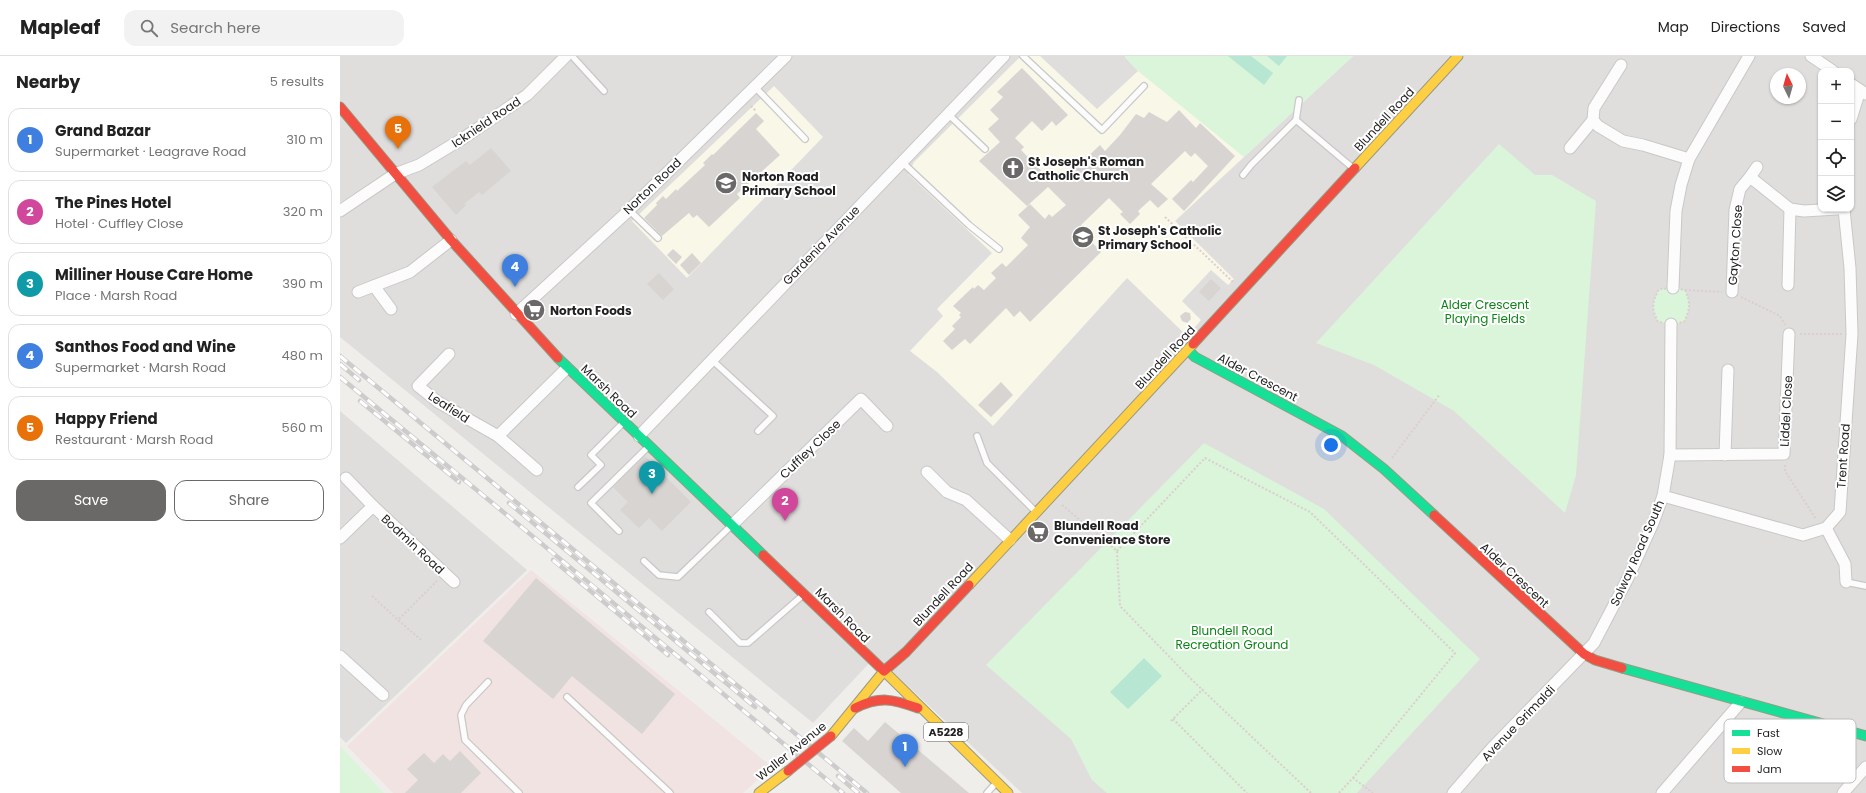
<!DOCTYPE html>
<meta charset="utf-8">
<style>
body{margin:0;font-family:Poppins,sans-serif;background:#f2f2f2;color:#222}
.controls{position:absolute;right:12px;top:12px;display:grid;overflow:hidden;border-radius:8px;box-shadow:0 1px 3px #0004}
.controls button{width:36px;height:36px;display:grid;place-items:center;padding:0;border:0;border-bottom:1px solid #e0e0e0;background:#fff;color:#222;font:20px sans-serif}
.compass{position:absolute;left:1430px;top:12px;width:36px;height:36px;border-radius:50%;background:#fff;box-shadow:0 1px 3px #0004;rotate:355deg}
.you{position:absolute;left:991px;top:389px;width:14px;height:14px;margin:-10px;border:3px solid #fff;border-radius:50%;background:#1a73e8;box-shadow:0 0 0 6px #1a73e833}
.badge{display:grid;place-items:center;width:26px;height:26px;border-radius:50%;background:#6a6968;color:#fff;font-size:13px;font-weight:700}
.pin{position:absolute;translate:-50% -33px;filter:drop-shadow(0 1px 2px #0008)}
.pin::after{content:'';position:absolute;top:21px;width:14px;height:12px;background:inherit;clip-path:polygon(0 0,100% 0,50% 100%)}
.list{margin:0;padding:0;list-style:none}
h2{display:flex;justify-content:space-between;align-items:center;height:52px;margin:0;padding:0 16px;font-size:17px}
h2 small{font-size:13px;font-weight:400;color:#767676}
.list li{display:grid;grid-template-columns:26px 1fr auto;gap:12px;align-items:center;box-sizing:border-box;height:64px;margin:0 8px 8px;padding:0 8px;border:1px solid #e0e0e0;border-radius:12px}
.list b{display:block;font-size:15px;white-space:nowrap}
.list p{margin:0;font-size:13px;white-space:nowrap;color:#767676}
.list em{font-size:13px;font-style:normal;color:#767676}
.actions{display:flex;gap:8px;padding:12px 16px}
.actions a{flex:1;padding:9px 0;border:1px solid #6a6968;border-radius:12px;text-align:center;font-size:14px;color:#6a6968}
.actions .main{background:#6a6968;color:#fff}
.icon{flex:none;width:22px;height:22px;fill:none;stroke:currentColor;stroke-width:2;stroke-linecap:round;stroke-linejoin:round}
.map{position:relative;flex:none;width:1526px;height:737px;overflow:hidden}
header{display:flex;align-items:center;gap:24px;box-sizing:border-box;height:56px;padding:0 20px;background:#fff;border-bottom:1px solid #e0e0e0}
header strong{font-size:19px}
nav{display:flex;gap:22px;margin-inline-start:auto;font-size:14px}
.search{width:280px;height:36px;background:#f2f2f2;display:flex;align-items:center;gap:10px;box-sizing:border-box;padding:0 14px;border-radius:12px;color:#767676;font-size:15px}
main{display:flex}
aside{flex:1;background:#fff}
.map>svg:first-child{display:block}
</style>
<header>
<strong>Mapleaf</strong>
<div class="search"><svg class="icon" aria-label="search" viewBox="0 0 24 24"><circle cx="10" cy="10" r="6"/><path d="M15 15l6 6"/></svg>Search here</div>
<nav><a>Map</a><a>Directions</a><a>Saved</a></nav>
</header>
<main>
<aside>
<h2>Nearby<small>5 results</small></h2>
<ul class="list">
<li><span class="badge" style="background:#3f7fe0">1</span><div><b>Grand Bazar</b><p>Supermarket · Leagrave Road</p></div><em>310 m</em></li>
<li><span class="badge" style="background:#d1479c">2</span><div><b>The Pines Hotel</b><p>Hotel · Cuffley Close</p></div><em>320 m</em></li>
<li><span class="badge" style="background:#0f9aa8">3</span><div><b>Milliner House Care Home</b><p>Place · Marsh Road</p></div><em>390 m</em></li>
<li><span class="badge" style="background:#3f7fe0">4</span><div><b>Santhos Food and Wine</b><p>Supermarket · Marsh Road</p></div><em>480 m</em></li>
<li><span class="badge" style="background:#e8710a">5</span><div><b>Happy Friend</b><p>Restaurant · Marsh Road</p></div><em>560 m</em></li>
</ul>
<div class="actions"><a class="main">Save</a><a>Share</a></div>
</aside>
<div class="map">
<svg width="1526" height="737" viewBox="0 0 1526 737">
<rect width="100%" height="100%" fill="#f0eeeb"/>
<g fill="#dfdedc" fill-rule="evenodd">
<path d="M 0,0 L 1526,0 L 1526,737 L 682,737 L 536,600 L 473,667 L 0,281 ZM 1481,15 L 1511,15 L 1511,153 L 1481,153 ZM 1436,18 L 1460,18 L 1460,42 L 1436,42 Z"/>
<polygon points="0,355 187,514 6,687 0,681"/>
</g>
<polygon fill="#f1e3e1" points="191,514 432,711 403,737 53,737 7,690"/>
<g fill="#f8f7e8">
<polygon points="681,0 700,0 757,53 798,15 785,1 786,0 1013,0 835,165 894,223 888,229 871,214 842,245 861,264 847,280 787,222 653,370 597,316 570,295 603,260 597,253 652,197 568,118 574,106"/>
<polygon points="434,30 483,81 347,222 292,165"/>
</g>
<g fill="#daf5da">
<polygon points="786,0 1013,0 904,101 798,15 785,1"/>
<polygon points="1159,88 1195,119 1212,119 1256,145 1236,419 1225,457 1114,355 1034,309 976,287"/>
<path d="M 1319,233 L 1345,234 C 1351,247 1350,254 1344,266 L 1331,268 L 1318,266 C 1311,251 1312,247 1319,233 Z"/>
<polygon points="864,387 984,453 1140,603 1017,737 767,737 752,724 731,683 646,609"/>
<polygon points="0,690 44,737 0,737"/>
</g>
<g fill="#b7e6d2">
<polygon points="888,0 911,0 933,17 924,29"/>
<polygon points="927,0 947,0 939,10"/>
<polygon points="804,602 822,620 788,653 770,636"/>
</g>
<g fill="#d7d4d2">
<polygon points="682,12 728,59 716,70 712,65 702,75 692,65 675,82 684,91 681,94 708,122 713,116 723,124 760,89 765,95 780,79 796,58 804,62 809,56 827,66 839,54 856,72 860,67 895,100 844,155 832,143 851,124 853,126 868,110 855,97 851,101 845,95 811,128 828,143 818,152 810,144 798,155 800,158 790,168 780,158 783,156 769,142 741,169 746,174 746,180 761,196 690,266 680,255 674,261 666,252 630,288 625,283 612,294 603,285 615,273 612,270 621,261 619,259 621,257 613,250 633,231 634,233 638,229 644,234 656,222 651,217 662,207 666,211 688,189 681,182 690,171 678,159 690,148 705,163 709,158 712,161 726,149 708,131 687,150 639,105 660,86 648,73 659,63 650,54 663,41 657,36"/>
<polygon points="416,57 424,65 416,73 440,99 397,138 400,142 369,171 357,159 353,162 349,157 322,180 304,162 317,149 316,147 323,140 326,143 336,133 337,135 365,109 363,107 372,98 373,99"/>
<polygon points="151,92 171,115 142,139 139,136 124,148 126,149 116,159 92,131 126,105 130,109"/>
<polygon points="333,193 342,201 336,208 327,199"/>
<polygon points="352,197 361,207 349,219 340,209"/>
<polygon points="319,217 334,233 323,244 307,228"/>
<polygon points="871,223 881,232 869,245 859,236"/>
<polygon points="845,256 850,257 851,263 847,267 842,265 840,260"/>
<polygon points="661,326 673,339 651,361 638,349"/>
<polygon points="305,400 351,446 322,475 309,462 299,472 280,454 288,446 273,431"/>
<polygon points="196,522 335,638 302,678 232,620 213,643 143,585"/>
<polygon points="545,666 629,737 561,737 502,685 514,672 528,685"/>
<polygon points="120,695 141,717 121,737 65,737 78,724 67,713 84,697 94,707 103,698 110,705"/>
</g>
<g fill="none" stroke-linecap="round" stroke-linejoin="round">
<g stroke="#c9c8c7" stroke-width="8">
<g id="lane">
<polyline points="232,0 264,35"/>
<polyline points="683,0 762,74 804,30"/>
<polyline points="415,31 465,83"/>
<polyline points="608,58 645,93"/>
<polyline points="956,64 959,44"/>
<polyline points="562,106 629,169 659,193"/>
<polyline points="903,119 911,109 956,64 1014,113"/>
<polyline points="289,154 318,182"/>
<polyline points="371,303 433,360 418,375"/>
<polyline points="637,380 647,407 696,456"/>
<polyline points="238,431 261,409 251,399 283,367"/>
<polyline points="279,475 251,447 308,391"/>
<polyline points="304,505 319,519 338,521 391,470"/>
<polyline points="1506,526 1526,530"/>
<polyline points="369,556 400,587 408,587 463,539"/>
<polyline points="148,626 126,649 121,659 125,684 179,737"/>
<polyline points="227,641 330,737"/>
<polyline points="647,737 655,728"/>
</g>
</g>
<g stroke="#c9c8c7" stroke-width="13">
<g id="street">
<polyline points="1471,0 1493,15"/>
<polyline points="1281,9 1254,52 1253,64 1258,70 1283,85 1303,89 1349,103"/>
<polyline points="1511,28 1526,38"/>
<polyline points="1511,63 1520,34"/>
<polyline points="1230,92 1253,64"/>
<polyline points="1410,121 1417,111"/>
<polyline points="0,155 55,118 79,109 122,83 187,39 226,0"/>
<polyline points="1448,229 1450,153"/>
<polyline points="34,230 51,253"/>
<polyline points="1333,232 1336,155 1341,129 1349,103 1409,0"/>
<polyline points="18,236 70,216 111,184"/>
<polyline points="1392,236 1395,154 1400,133 1410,121 1450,153 1464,155 1497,153"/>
<polyline points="176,258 285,158 446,0"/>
<polyline points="109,298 78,330 98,346 158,380 197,414"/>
<polyline points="158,380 227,312"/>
<polyline points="299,380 664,0"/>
<polyline points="1330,399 1444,398 1449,278"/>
<polyline points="1385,399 1388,314"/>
<polyline points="587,416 607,436 626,444 670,484"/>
<polyline points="1323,440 1463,479 1486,472 1500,456 1512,278 1510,212 1504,153"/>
<polyline points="33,450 114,526"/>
<polyline points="392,469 521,343 547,370"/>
<polyline points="1486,472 1505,508 1506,526"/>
<polyline points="0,482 33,450 6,422"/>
<polyline points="0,600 43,639"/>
<polyline points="1113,737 1152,692 1254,587 1288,522 1313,467 1323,440 1330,399 1331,268"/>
<polyline points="1322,737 1401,646"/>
<polyline points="1503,737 1526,711"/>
</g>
</g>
<g stroke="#999a82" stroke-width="11">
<g id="fast">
<polyline points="848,294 855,301 1002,380 1044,413 1094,459"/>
<polyline points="218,302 423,499"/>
<polyline points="1282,612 1526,680"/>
</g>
</g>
<g stroke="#999a82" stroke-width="11">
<g id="slow">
<polyline points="1015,112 1118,0"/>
<polyline points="629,529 853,288"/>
<polyline points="491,680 544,615 668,737"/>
<polyline points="419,737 448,715"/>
</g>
</g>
<g stroke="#999a82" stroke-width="11">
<g id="jam">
<polyline points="0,51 111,184 218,302"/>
<polyline points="853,288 1015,112"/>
<polyline points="1094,459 1244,598 1255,604 1282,612"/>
<polyline points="423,499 544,615 566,596 629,529"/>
<path d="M 515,652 C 540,640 552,643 578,652"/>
</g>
</g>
<g stroke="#dccecd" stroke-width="2" stroke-dasharray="2 2" stroke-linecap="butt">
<polyline points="411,50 416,55"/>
<polyline points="825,161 893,226"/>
<path d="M 1333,232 L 1345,234 C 1351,247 1350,254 1344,266 L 1331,268 L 1318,266 C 1311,251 1312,247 1319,233 Z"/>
<polyline points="1345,234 1382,236"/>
<polyline points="1401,241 1440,260 1445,269"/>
<polyline points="1460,278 1502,278"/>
<polyline points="1052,402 1100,338"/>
<polyline points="1445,409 1445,415 1476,463"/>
<polyline points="722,449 777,495 780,550 852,624 971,737"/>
<polyline points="777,495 865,402 970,456 1115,597 1013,722"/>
<polyline points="32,540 58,564"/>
<polyline points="81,584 58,564 97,525"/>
<polyline points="833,663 907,737"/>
<polyline points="831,665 863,633"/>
<polyline points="999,737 1013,722 1033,737"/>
</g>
<use href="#lane" stroke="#fdfcfc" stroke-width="5.5"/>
<use href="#street" stroke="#fdfcfc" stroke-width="11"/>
<use href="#fast" stroke="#16e098" stroke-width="9"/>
<use href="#slow" stroke="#ffcf43" stroke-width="9"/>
<use href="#jam" stroke="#f24e42" stroke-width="9"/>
<g stroke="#ccc" stroke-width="4.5">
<g id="rail">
<polyline points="0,300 527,737"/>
<polyline points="0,308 19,324"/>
<polyline points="0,321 503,737"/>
<polyline points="20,345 119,426"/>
<polyline points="169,447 415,651"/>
<polyline points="213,504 328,599"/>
<polyline points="498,720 518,737"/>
</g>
</g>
<use href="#rail" stroke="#fff" stroke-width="3" stroke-dasharray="9" stroke-linecap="butt"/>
<g stroke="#a79c86" stroke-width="11" stroke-linecap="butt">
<polyline id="jam-bridge" points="448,715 491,680"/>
</g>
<use href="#jam-bridge" stroke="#f24e42" stroke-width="9"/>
</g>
<defs>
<g id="church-disc" transform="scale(1.15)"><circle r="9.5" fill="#6a6968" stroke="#fff"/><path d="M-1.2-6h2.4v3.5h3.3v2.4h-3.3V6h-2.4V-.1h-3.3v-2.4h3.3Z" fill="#fff"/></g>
<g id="school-disc" transform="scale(1.15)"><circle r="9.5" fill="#6a6968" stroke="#fff"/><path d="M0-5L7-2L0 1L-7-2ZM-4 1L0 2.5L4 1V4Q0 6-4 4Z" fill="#fff"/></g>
<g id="supermarket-disc" transform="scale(1.15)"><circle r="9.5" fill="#6a6968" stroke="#fff"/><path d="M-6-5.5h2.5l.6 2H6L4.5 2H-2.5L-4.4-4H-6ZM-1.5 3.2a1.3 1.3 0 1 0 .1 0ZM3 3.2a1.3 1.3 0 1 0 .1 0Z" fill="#fff"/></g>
</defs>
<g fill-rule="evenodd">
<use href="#church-disc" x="673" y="112"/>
<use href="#school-disc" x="386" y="127"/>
<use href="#school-disc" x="743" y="181"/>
<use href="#supermarket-disc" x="194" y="254"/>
<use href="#supermarket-disc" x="698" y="476"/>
</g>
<g text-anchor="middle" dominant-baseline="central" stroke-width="4" stroke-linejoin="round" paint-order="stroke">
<rect fill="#fff" stroke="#646464" stroke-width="1" x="584" y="667" width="44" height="18" rx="3"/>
<g font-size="11" font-weight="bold" fill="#222">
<text x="606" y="676">A5228</text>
</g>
<g font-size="12" fill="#222" stroke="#fff">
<text transform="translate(1044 63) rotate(-47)">Blundell Road</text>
<text transform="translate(146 66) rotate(-34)">Icknield Road</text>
<text transform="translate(312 130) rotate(-44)">Norton Road</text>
<text transform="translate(481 189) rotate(-46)">Gardenia Avenue</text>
<text transform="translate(1395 189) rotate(-86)">Gayton Close</text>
<text transform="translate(825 301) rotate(-47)">Blundell Road</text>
<text transform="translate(918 321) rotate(28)">Alder Crescent</text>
<text transform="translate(269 335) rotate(44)">Marsh Road</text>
<text transform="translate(109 351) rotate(33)">Leafield</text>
<text transform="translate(1446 355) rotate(-87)">Liddel Close</text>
<text transform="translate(470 393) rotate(-44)">Cuffley Close</text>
<text transform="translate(1503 400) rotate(-86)">Trent Road</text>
<text transform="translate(73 488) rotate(43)">Bodmin Road</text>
<text transform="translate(1297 497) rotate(-66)">Solway Road South</text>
<text transform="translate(1175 519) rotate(43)">Alder Crescent</text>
<text transform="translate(603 538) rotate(-47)">Blundell Road</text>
<text transform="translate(503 559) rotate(45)">Marsh Road</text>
<text transform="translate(1178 667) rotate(-46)">Avenue Grimaldi</text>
<text transform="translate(451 695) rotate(-39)">Waller Avenue</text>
</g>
<g font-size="12" font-weight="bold" fill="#222" stroke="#fff" text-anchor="start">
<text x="688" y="105">St Joseph's Roman<tspan x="688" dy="14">Catholic Church</tspan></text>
<text x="402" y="120">Norton Road<tspan x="402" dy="14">Primary School</tspan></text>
<text x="758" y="174">St Joseph's Catholic<tspan x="758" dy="14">Primary School</tspan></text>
<text x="210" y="254">Norton Foods</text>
<text x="714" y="469">Blundell Road<tspan x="714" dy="14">Convenience Store</tspan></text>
</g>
<g font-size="12" fill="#0c8416" stroke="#fff">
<text x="1145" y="248">Alder Crescent<tspan x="1145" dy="14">Playing Fields</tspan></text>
<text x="892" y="574">Blundell Road<tspan x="892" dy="14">Recreation Ground</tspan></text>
</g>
</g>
<rect x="1384" y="663" width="132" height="64" rx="6" fill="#fff" stroke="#bdbdbd" stroke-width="1"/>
<rect x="1392" y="674" width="18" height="6" fill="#16e098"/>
<rect x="1392" y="692" width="18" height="6" fill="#ffcf43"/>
<rect x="1392" y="710" width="18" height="6" fill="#f24e42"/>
<g font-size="11" fill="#222">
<text x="1417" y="681">Fast</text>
<text x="1417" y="699">Slow</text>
<text x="1417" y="717">Jam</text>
</g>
</svg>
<div class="controls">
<button>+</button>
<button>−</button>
<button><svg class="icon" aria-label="locate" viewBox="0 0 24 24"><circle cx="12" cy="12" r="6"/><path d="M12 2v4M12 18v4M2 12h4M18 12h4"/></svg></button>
<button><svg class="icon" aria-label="layers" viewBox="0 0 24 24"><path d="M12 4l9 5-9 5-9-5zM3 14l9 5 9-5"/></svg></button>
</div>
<svg class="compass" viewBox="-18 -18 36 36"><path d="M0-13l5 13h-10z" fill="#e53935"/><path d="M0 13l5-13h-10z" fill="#767676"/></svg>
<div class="you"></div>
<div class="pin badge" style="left:565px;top:711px;background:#3f7fe0">1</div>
<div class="pin badge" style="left:445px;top:465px;background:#d1479c">2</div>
<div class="pin badge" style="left:312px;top:438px;background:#0f9aa8">3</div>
<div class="pin badge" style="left:175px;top:231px;background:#3f7fe0">4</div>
<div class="pin badge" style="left:58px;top:93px;background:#e8710a">5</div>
</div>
</main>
